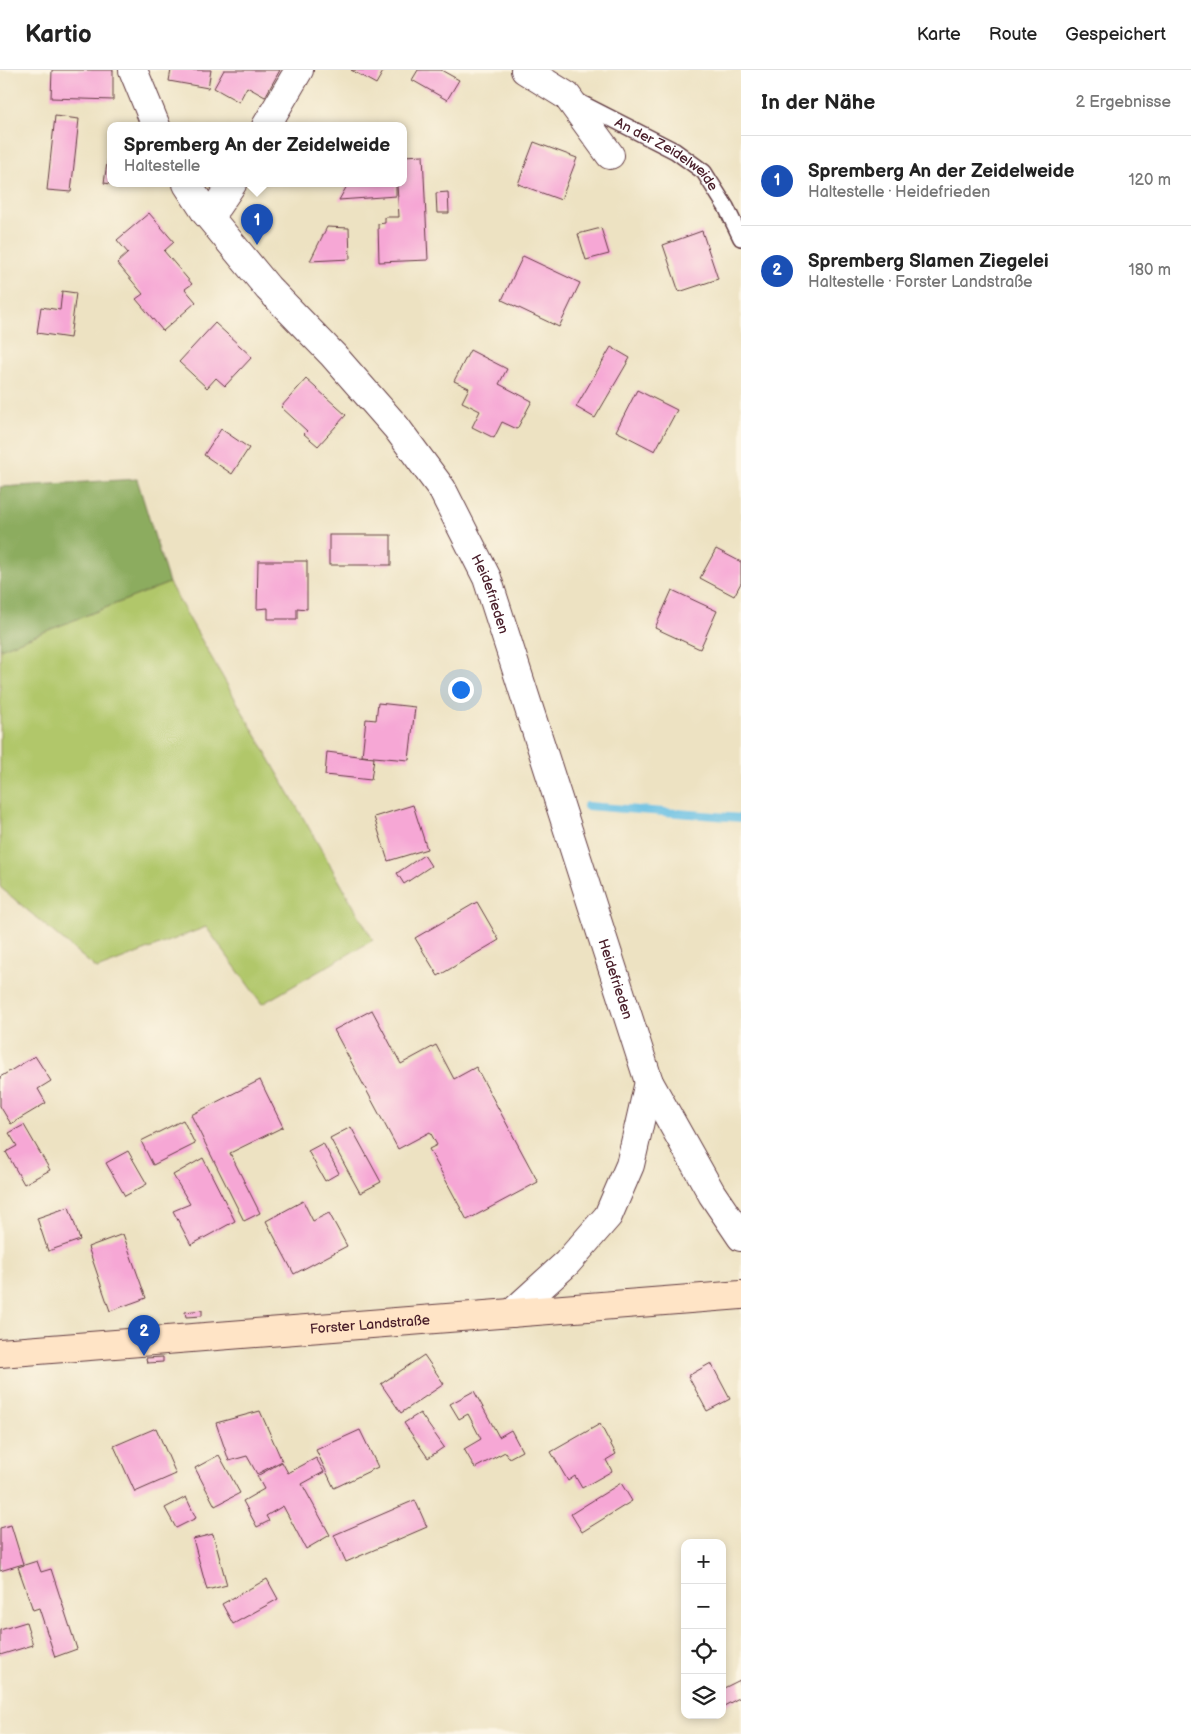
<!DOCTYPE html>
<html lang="de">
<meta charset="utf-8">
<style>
body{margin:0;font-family:"Balsamiq Sans",sans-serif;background:#f2f2f2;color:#222}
.controls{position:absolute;right:15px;bottom:15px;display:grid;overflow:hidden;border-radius:10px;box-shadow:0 2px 8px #0003}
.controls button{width:45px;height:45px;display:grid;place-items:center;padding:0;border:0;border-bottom:1px solid #e0e0e0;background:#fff;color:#222;font:25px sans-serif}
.you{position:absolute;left:460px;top:619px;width:18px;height:18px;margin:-12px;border:4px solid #fff;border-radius:50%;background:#1a73e8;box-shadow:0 0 0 8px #1a73e833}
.badge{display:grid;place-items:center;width:32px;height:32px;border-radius:50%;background:#c8321e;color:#fff;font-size:16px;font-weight:700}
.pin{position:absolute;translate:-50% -41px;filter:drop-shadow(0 1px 2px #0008)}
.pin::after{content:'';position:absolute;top:26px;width:18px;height:15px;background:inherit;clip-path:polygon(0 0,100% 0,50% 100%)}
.popup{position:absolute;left:107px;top:52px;width:300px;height:65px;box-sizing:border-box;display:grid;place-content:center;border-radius:10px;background:#fff;filter:drop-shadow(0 1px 4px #0005);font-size:16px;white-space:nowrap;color:#767676}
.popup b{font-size:19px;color:#222}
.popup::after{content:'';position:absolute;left:50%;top:100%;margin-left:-10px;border:10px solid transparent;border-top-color:#fff}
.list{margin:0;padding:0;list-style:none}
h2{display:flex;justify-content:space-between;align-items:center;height:65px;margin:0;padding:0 20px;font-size:21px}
h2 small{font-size:16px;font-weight:400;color:#767676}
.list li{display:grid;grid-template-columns:32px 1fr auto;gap:15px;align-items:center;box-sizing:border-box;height:90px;padding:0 20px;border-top:1px solid #e0e0e0}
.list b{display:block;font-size:19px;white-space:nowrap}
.list p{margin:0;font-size:16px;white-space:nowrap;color:#767676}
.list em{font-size:16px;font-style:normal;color:#767676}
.icon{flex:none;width:28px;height:28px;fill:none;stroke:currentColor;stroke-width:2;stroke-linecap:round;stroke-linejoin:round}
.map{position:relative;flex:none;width:741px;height:1664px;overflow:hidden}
header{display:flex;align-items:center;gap:30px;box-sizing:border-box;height:70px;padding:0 25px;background:#fff;border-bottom:1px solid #e0e0e0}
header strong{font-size:24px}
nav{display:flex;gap:28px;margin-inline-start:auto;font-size:18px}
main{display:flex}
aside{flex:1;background:#fff}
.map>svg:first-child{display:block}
</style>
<header>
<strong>Kartio</strong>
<nav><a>Karte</a><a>Route</a><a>Gespeichert</a></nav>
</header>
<main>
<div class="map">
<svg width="741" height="1664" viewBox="0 0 741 1664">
<rect width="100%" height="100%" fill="#fcf5e5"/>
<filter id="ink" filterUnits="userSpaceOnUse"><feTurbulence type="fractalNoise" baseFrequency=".02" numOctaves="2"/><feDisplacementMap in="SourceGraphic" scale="10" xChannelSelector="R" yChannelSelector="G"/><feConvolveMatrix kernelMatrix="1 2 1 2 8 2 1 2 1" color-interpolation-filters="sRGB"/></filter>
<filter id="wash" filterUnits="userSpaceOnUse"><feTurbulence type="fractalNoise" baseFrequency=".0096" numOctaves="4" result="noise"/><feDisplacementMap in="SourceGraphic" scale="20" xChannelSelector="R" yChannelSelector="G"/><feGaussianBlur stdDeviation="1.12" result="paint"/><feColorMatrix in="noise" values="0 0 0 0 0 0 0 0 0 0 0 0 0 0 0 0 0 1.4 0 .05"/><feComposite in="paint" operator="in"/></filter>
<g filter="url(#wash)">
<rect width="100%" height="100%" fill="#ede2c2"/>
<polygon fill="#b1c76b" stroke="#7e734b" points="169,513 373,870 262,934 206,857 97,899 0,817 0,579"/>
<polygon fill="#8cac5f" stroke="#6b6645" points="137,409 169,513 0,579 0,417"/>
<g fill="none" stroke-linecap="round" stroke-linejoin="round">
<polyline stroke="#67c0e4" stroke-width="8" points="587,736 741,748"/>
</g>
<g id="blocks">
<g fill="#f6a7d5">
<polygon points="52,0 113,0 113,30 51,28"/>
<polygon points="171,0 211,0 208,18 169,11"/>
<polygon points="224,0 280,0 265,27 247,17 239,32 214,18"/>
<polygon points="351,0 384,0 376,14"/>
<polygon points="418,0 441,0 459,10 447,30 412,10"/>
<polygon points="55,46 79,49 71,122 47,120"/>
<polygon points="534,72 577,88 561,130 518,114"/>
<polygon points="110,73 111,73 111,114 104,113"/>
<polygon points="423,85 428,190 379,192 378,154 385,153 385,147 399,147 397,114 403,114 403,86"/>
<polygon points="348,114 396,114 396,126 339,130"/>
<polygon points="448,122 449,143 437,143 436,123"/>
<polygon points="149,143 174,172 164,181 192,214 185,219 196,232 163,261 136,229 143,224 117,193 128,183 117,170"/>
<polygon points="327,157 349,158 350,189 310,191"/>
<polygon points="601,158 609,184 586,190 578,164"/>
<polygon points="702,161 718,209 679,222 663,175"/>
<polygon points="523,186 580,213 559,257 502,230"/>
<polygon points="62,221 76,223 70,268 37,263 41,237 60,240"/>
<polygon points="215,253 252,287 225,316 216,308 207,318 179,292"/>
<polygon points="611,277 630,288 595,348 576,337"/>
<polygon points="470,280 507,299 499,314 532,331 517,359 502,352 494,368 472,357 480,341 462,332 469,318 454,311"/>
<polygon points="306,309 346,345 318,376 304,364 307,361 281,337"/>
<polygon points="637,320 677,340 655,381 616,361"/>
<polygon points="221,359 249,378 232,404 204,385"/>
<rect x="329" y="465" width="62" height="30"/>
<polygon points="716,479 741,492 741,513 734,526 700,508"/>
<polygon points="258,491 307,491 307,539 297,538 297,549 268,549 268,538 257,539"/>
<polygon points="672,520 717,541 700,579 655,558"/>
<polygon points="378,633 415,637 409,690 362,686 366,649 376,650"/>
<polygon points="327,682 374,688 371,710 325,705"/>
<polygon points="413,735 427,779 388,791 374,747"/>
<polygon points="424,785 431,796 404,814 397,803"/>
<polygon points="477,832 499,870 438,906 415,868"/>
<polygon points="372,940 401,994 436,975 454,1009 476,997 538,1112 467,1150 429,1079 437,1075 430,1062 398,1079 334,960"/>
<polygon points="35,986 51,1011 38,1019 46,1033 11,1054 0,1036 0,1007"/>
<polygon points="260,1010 283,1057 230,1083 260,1143 244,1151 191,1045"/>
<polygon points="183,1050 195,1074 153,1095 141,1071"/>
<polygon points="24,1055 50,1100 24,1114 6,1082 17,1076 9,1063"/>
<polygon points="351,1057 381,1112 360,1123 330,1068"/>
<polygon points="323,1073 339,1103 325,1111 308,1081"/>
<polygon points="128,1081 147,1114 125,1126 106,1093"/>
<polygon points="203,1088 235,1151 191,1175 173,1141 190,1134 173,1105"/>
<polygon points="303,1131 313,1151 329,1143 347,1176 294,1204 266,1151"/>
<polygon points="69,1137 80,1170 48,1181 37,1148"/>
<polygon points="123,1164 146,1228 110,1241 88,1177"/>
<polygon points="202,1240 202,1246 186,1247 185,1242"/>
<polygon points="424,1285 444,1314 401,1343 381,1314"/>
<polygon points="163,1287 163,1292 147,1293 146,1288"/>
<polygon points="711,1293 730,1329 707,1341 688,1306"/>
<polygon points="474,1321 499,1367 511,1360 522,1381 509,1388 505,1382 475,1398 464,1379 481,1369 468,1344 459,1349 450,1334"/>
<polygon points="260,1341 282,1391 257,1404 247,1386 229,1391 216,1353"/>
<polygon points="420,1343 444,1377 428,1388 404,1353"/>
<polygon points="600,1354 616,1384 606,1390 612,1401 582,1418 575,1406 568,1411 551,1382"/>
<polygon points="156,1358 176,1404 135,1422 114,1376"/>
<polygon points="360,1360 378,1397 334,1418 316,1380"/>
<polygon points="219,1385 240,1423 215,1436 195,1398"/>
<polygon points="316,1388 324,1402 302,1414 330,1465 306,1479 283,1436 266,1446 269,1451 257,1457 243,1431 264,1419 257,1406 282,1392 288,1403"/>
<polygon points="621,1413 632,1431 582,1462 571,1444"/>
<polygon points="186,1427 196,1448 176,1458 165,1438"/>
<polygon points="415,1430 427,1457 346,1492 334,1465"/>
<polygon points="11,1455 23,1494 0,1501 0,1458"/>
<polygon points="213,1464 227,1515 207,1520 193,1469"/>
<polygon points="37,1491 41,1502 51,1499 77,1579 55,1587 39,1538 33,1540 18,1497"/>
<polygon points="267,1509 278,1529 233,1554 222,1534"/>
<polygon points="26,1552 33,1575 0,1585 0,1560"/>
<polygon points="740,1610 741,1627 722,1637 722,1619"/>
</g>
</g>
</g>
<g filter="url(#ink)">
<use href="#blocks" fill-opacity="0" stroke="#623c42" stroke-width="1"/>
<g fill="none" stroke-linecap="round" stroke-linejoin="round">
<g stroke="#623c42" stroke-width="18">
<g id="service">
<path id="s1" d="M 577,31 L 675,81 L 704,102 L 726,137 L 741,168"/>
</g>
</g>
<g stroke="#623c42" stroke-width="30">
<g id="minor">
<polyline points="133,0 156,56"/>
<polyline points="525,0 567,26 610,85"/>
<polyline points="266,56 299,0"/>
<path id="s2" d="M 187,114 L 206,143 L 268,218 L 333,285 L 396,357 L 442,419 L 487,508 L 649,1012 L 712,1124 L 741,1167"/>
<polyline points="206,143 217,136 232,114"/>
<polyline points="512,1243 567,1193 608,1146 630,1095 649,1012"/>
</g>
</g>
<g stroke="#623c42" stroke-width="30">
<g id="secondary">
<path id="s3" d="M 0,1283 L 741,1225"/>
</g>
</g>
<use href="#service" stroke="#fff" stroke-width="15"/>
<use href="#minor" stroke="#fff" stroke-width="28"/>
<use href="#secondary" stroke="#ffe4c6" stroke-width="28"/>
</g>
</g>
<g text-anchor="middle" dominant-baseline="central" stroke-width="5" stroke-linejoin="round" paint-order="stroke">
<g font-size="14" fill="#4a1f2b" stroke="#fcf5e5">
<text stroke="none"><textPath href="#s1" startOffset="105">An der Zeidelweide</textPath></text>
<text stroke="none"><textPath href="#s2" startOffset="514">Heidefrieden</textPath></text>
<text stroke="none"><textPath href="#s2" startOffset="919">Heidefrieden</textPath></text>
<text stroke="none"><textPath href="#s3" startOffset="371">Forster Landstraße</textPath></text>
</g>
</g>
</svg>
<div class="controls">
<button>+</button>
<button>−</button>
<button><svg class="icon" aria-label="locate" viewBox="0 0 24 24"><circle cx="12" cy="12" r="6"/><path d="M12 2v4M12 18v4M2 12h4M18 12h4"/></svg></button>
<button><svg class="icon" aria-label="layers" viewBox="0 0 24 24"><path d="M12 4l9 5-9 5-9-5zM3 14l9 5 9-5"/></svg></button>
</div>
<div class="you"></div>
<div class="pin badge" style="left:257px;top:175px;background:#1a4fb4">1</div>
<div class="popup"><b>Spremberg An der Zeidelweide</b>Haltestelle</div>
<div class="pin badge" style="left:144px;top:1286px;background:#1a4fb4">2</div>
</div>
<aside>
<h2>In der Nähe<small>2 Ergebnisse</small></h2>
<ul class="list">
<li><span class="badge" style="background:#1a4fb4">1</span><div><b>Spremberg An der Zeidelweide</b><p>Haltestelle · Heidefrieden</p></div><em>120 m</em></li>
<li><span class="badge" style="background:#1a4fb4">2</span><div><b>Spremberg Slamen Ziegelei</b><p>Haltestelle · Forster Landstraße</p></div><em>180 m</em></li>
</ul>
</aside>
</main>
